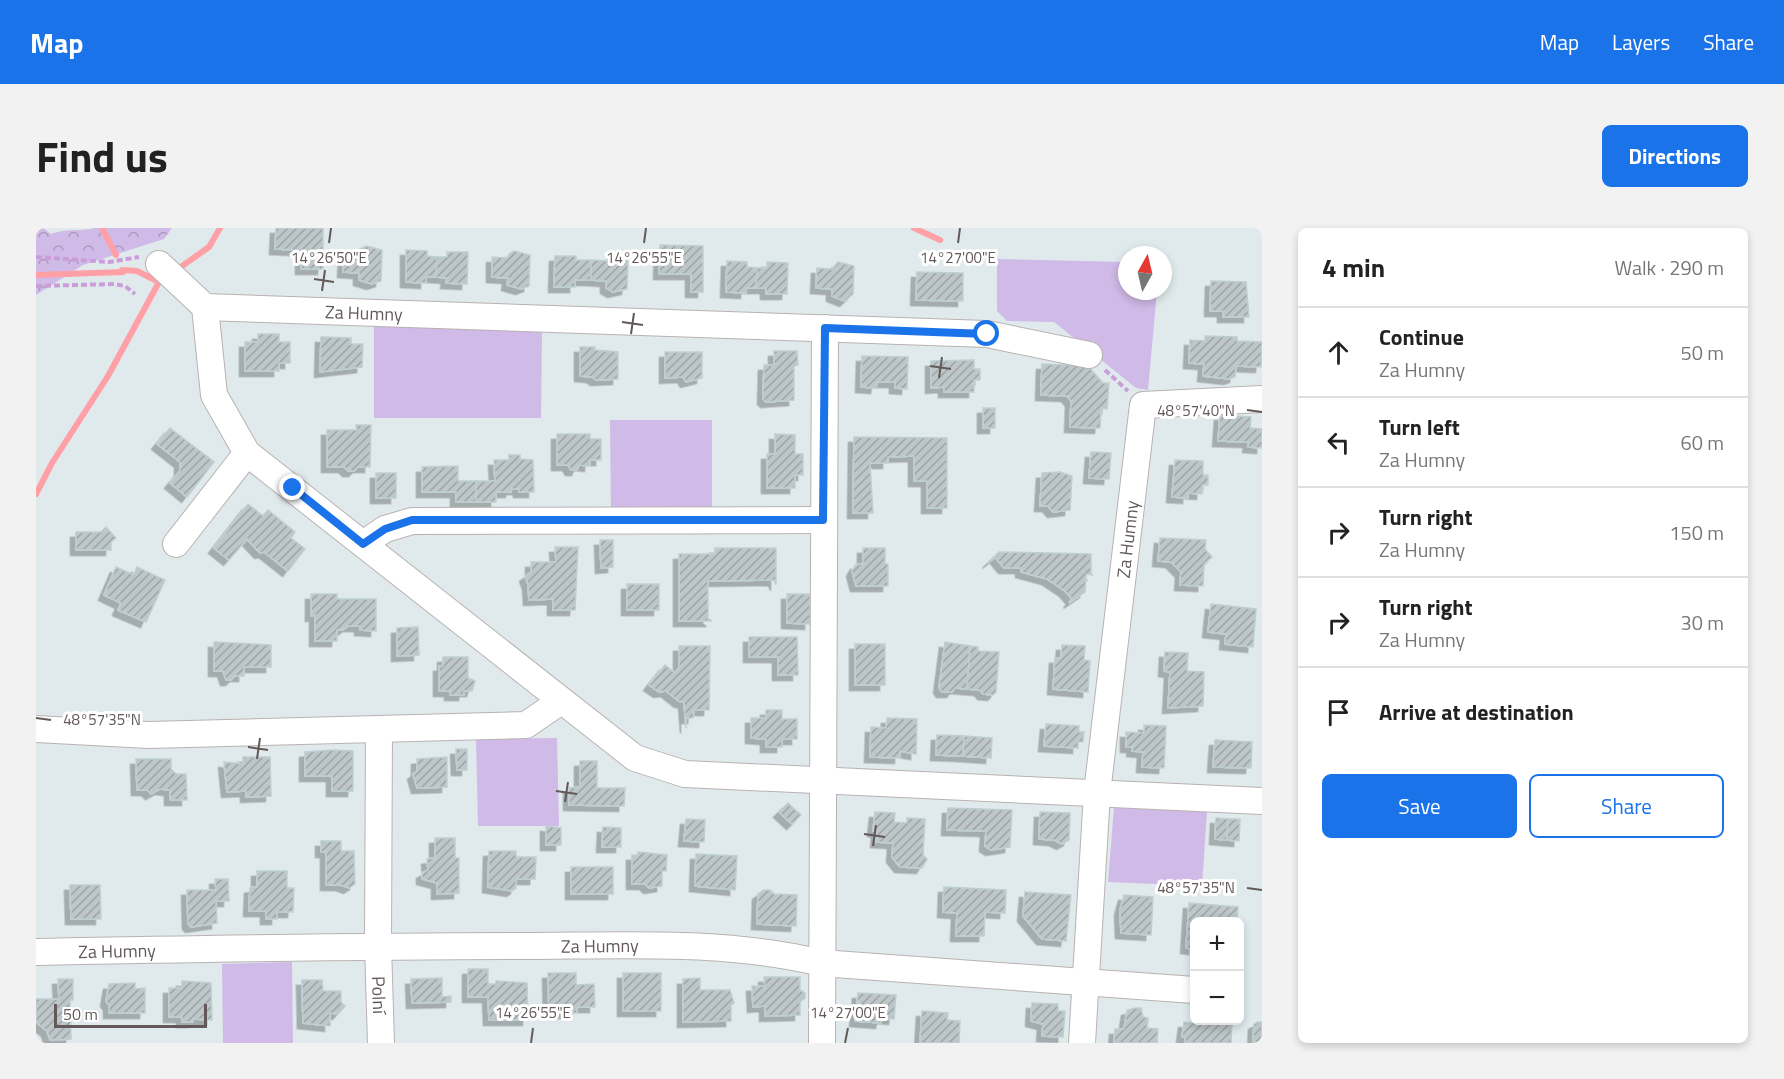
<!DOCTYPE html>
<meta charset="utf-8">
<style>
body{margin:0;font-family:"Titillium Web",sans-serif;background:#f2f2f2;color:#222}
.controls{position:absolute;right:18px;bottom:18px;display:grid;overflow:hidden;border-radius:9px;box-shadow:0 3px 9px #0003}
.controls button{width:54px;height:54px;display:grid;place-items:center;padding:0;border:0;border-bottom:2px solid #e0e0e0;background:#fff;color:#222;font:30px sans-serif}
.compass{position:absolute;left:1082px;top:18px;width:54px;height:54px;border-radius:50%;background:#fff;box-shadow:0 3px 9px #0003;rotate:8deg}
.scale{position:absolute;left:18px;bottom:15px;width:153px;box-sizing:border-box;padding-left:6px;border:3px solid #635959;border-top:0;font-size:16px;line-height:21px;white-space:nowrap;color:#635959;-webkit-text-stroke:4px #fff;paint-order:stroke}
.stop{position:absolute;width:18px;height:18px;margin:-14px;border:4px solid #1a73e8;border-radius:50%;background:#fff}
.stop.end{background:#1a73e8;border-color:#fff;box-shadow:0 2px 6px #0008}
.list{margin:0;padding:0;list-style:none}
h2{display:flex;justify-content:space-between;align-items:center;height:78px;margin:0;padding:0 24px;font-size:26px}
h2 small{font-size:20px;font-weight:400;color:#767676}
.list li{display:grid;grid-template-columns:39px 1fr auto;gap:18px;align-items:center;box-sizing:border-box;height:90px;padding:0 24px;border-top:2px solid #e0e0e0}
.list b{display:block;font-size:22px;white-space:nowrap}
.list p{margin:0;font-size:20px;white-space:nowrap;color:#767676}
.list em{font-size:20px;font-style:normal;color:#767676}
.actions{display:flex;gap:12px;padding:18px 24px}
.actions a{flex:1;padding:14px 0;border:2px solid #1a73e8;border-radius:9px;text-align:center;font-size:21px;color:#1a73e8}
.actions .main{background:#1a73e8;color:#fff}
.icon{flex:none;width:33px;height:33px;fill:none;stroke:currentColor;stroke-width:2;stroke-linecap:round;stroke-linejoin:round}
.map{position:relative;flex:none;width:1226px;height:815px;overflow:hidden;border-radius:9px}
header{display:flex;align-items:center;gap:36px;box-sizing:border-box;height:84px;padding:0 30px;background:#1a73e8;color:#fff}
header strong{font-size:28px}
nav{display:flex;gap:33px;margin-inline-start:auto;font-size:21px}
.intro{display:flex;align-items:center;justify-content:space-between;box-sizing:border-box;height:144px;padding:0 36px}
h1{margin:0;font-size:42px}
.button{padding:15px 27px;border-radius:9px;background:#1a73e8;color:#fff;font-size:21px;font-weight:700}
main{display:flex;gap:36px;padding:0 36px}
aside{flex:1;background:#fff;border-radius:9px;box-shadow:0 3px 9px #0003}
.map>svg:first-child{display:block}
</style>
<header>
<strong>Map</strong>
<nav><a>Map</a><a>Layers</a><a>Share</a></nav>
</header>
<div class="intro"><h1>Find us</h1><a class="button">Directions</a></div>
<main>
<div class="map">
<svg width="1226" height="815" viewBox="0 0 1226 815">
<defs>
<pattern id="forest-crowns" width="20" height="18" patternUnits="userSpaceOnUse" patternTransform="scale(1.5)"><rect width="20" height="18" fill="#d0bae7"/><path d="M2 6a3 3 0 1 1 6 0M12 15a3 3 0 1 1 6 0" fill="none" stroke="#ac9abe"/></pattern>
<pattern id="building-hatch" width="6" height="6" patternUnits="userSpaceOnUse" patternTransform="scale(1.5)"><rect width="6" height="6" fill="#bdc6c8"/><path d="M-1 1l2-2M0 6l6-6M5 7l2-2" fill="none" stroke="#9da4a5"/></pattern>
<filter id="shadow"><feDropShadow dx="-5.5" dy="5.5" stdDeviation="0" flood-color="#0004"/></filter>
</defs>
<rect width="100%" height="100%" fill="#e0eaed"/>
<g fill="#d0bae7">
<polygon points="961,31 1091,34 1091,63 1121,63 1112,162 1100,160 1018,94 971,93 961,83"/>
<polygon points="338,96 506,101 505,190 338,190"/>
<polygon points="574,192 676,192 676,285 575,286"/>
<polygon points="521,510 523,598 442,598 440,511"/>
<polygon points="1078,579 1171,584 1166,658 1072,654"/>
<polygon points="256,734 257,815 187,815 186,736"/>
</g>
<path fill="url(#forest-crowns)" d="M 0,0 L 7,0 L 15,6 C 31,0 43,4 59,0 L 136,0 L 128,11 L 47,37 L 0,67 Z"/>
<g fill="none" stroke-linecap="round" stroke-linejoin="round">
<g stroke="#ff9fa6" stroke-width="6">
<polyline points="66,0 80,27"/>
<polyline points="878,0 904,12"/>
<polyline points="86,42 101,43 123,54 126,52"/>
<polyline points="139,43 173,19 184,0"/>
<polyline points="0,47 87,44"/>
<polyline points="0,266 16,235 72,148 123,54"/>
</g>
</g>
<g fill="url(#building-hatch)" stroke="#becfd2" stroke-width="1.5" filter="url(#shadow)">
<polygon points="240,0 287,0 287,41 265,41 265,25 261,22 239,21"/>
<polygon points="624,17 667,18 667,64 655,64 655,46 623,46"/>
<polygon points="330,18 346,22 345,53 336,56 323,52 323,45 307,44 308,24 324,25 324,21"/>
<polygon points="370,22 391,23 391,28 401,29 400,49 390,49 390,55 370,54"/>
<polygon points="478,23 494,27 493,58 485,61 471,57 472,50 456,49 456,29 472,30 473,26"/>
<polygon points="411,24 432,24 431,56 410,55 411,50 400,49 401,29 411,29"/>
<polygon points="519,28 540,28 540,32 555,32 555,52 539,52 539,59 518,59"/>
<polygon points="571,29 592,30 591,61 577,64 570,60 570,53 555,52 555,32 571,33"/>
<polygon points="691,33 711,34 711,39 721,40 720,60 710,60 710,65 690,64"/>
<polygon points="731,34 752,35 751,66 730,66 730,60 720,60 721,40 731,40"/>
<polygon points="802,34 818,38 817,66 809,73 796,68 796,61 780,60 781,40 796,41"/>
<polygon points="881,44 927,45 927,73 880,72"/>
<polygon points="1175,53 1210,54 1213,89 1187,89 1187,83 1174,83"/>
<polygon points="222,106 243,106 243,114 254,114 254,135 243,135 243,143 209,143 209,114 222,114"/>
<polygon points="1169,108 1201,109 1201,113 1226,114 1225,139 1200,138 1199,149 1193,151 1167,148 1168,136 1153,135 1154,112 1169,113"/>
<polygon points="285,109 315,110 315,116 327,116 326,139 284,144"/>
<polygon points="544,119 559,119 559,122 582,124 582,151 560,152 556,149 544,148"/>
<polygon points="738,123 761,123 762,137 758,138 758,172 730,174 727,171 728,137 738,137"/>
<polygon points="629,124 666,124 666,150 650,154 647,149 629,150"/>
<polygon points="826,128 872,129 871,161 859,160 859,154 841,154 840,160 825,159"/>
<polygon points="938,132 938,141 944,141 944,152 938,152 938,164 908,164 908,159 895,160 895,133"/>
<polygon points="1006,136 1052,138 1067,155 1073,155 1071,181 1065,180 1064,200 1034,199 1035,173 1031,168 1005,167"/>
<rect x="947" y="180" width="12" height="20"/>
<polygon points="1184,187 1215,189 1214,200 1226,201 1226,220 1212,219 1213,214 1182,213"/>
<polygon points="320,197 335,197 334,239 322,239 318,243 312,243 308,239 291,239 291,202 321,202"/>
<polygon points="134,200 178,234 151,269 134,255 144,243 144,234 121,216"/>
<polygon points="521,206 554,206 554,211 565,211 565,232 554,232 554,238 543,237 541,242 535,242 532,237 521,237"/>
<polygon points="739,206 759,207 759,226 767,226 767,247 759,247 759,260 731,260 731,226 739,226"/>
<polygon points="818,209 911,210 911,280 891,280 891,253 878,253 878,228 852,229 852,235 834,235 837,285 817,285"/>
<polygon points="1055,224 1075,225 1073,251 1053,250"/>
<polygon points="473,227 484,227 484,231 497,232 498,264 483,264 483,261 475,261 475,264 460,264 460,274 440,274 440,253 459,253 458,232 473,232"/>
<polygon points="1139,232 1167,233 1167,247 1172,247 1172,257 1166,257 1166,266 1152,265 1152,270 1136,269"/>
<polygon points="422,238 422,253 440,253 440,274 420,274 420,264 386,264 386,239"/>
<polygon points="1024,244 1036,248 1034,282 1017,284 1012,278 1004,278 1006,245"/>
<rect x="340" y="245" width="20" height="25"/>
<polygon points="212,276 227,288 232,282 259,304 255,310 269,321 252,343 228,324 224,325 211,311 193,332 178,320"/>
<polygon points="70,299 80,310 75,314 75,322 40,322 40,304 65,304"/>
<polygon points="1124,310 1170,312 1169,321 1176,329 1168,336 1167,358 1144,357 1145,344 1135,334 1122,333"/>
<polygon points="564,312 577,312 577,339 565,340"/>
<polygon points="519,319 542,319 539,382 517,382 517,371 493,372 492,356 489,348 495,344 495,334 520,334"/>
<polygon points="679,320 740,320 740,357 738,352 672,353 672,391 676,393 643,393 643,326 679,326"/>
<polygon points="827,320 849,320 849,336 852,336 852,358 820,358 816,343 820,336 827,336"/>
<polygon points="963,324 1055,326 1055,346 1057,347 1050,346 1049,364 1033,375 1036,371 1029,363 1011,351 985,344 985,340 968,340 959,329 952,335"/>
<polygon points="80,339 98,347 101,339 129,352 110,394 82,382 85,375 68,367"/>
<rect x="591" y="356" width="32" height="26"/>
<polygon points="275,366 301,366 301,371 340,371 340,403 324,402 324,398 312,398 307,402 301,402 301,413 279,413 279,387 275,388"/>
<polygon points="751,366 774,366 774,396 751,395"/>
<polygon points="1175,376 1220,381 1217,419 1189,416 1190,406 1172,404"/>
<polygon points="382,399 383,427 361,428 361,400"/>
<polygon points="713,409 761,409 762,447 742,447 742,429 713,429"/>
<polygon points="178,414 235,417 235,439 208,439 208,448 199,448 195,452 190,452 187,443 178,443"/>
<polygon points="909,414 934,418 931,461 919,460 916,464 906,464 903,460"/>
<rect x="819" y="416" width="30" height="41"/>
<polygon points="1026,417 1049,418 1048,432 1054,433 1052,464 1017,461 1019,430 1025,430"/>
<polygon points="643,418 674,418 673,482 658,482 657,490 650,490 650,500 648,474 644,474 630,463 623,464 613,457 629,437 639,445 643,440"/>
<polygon points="934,418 942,419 942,423 963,424 960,464 957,467 947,466 944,462 931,461"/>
<polygon points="1129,424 1152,425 1151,443 1168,444 1167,478 1132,480 1134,444 1128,443"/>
<polygon points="407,429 432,429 432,450 439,453 436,463 428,463 428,467 414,467 414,463 403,463 403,438 407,438"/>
<polygon points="730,482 746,482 746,491 761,491 761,511 746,511 746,519 730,519 730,511 715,510 715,490 730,490"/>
<polygon points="851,490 881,491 880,526 864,523 864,530 834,529 835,499 850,500"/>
<polygon points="1010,496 1043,498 1043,504 1048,504 1047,514 1042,514 1042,520 1008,518"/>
<polygon points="1108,497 1130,498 1128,540 1106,539 1107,524 1096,523 1097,519 1090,519 1090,504 1108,505"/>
<polygon points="901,507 928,508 927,528 900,527"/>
<polygon points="928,508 956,510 955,530 927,528"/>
<polygon points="1179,512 1216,514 1215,540 1177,539"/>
<polygon points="420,521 431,521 431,542 421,542"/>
<polygon points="297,522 317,523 317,563 296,563 296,548 269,548 269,524"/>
<polygon points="207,529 234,529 235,568 210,569 210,563 191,564 188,534 207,536"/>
<polygon points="411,529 411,559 381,560 377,546 381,543 381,531"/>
<polygon points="100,531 135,531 135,541 140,546 150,546 151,572 134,572 134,562 124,561 115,566 111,562 101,562"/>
<polygon points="544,533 561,533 561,560 589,560 588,578 533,577 533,560 544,559"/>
<polygon points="752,575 765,587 756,596 743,584"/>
<polygon points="912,580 976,582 974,619 955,622 949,618 950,603 911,602"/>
<polygon points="839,584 859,585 858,594 871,595 871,590 889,591 887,627 891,631 886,640 864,639 856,629 857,615 840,614 841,604 837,603"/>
<polygon points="1004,584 1034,585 1033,612 1026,616 1018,612 1003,611"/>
<polygon points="1180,590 1192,591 1191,612 1179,611"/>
<polygon points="650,591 669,592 668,614 648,613"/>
<polygon points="1192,591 1204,591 1203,613 1191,612"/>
<polygon points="510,598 525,600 525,617 510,617"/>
<polygon points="567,599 585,600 585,619 566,619"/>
<polygon points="399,610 419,610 419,630 423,630 423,665 401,666 401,655 386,651 386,645 392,642 391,631 399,630"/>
<polygon points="285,613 305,613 305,623 318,623 319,656 313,660 305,657 290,657 290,624 285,624"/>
<polygon points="453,623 480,623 480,629 500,629 499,651 480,651 480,660 476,663 452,659"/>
<polygon points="602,624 631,627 630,643 626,643 626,658 613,660 609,656 596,656 596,627 602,627"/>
<polygon points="660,626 701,628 699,662 659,658"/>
<rect x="535" y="639" width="42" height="27"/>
<polygon points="221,643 251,643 251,660 258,660 257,684 241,684 241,691 230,691 230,683 213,683 214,660 221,659"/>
<polygon points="179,651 192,651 193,673 180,673 181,695 155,699 152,696 151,662 180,662"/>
<polygon points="34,657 64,657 65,691 35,691"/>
<polygon points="908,659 970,662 969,685 949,684 948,708 920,708 921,685 907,684"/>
<polygon points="728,662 734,662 738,666 761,667 760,698 721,696 722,666"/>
<polygon points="989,664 1035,667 1030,713 1006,711 987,688"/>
<polygon points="1088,667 1117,669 1115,707 1085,705 1084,682"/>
<polygon points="1153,675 1202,679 1201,694 1158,694 1158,721 1150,720"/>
<polygon points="432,741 452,741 452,756 460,756 460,753 491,755 492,792 453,792 452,769 432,769"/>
<polygon points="512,745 540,745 540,757 558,756 559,779 541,779 541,785 513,785"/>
<rect x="587" y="745" width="38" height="38"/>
<polygon points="728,749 764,749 764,762 769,765 769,770 764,774 764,787 729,788 729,778 717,779 716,758 729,758"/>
<polygon points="406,750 406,769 415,768 415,774 376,775 375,751"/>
<polygon points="664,750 664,762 694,762 698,775 695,777 695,793 647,794 647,751"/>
<polygon points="22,751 37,751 37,772 34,772 35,811 14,812 11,803 0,794 0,771 23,771"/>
<polygon points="266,752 286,752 287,763 305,763 305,774 309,778 302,786 294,785 294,798 267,795"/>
<polygon points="146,753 175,755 176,792 157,791 157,794 146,794 146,789 133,789 133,760 146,760"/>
<polygon points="99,755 99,761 109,760 109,785 73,785 73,777 70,773 73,756"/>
<polygon points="822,765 860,767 858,791 846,790 845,795 819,793"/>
<polygon points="996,775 1022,776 1022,783 1029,783 1027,809 1006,808 1007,796 995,793"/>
<polygon points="1100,780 1105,780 1107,789 1112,790 1111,800 1122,801 1121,815 1078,815 1079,801 1088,801 1091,782"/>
<polygon points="886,783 912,785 911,792 924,793 923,815 884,815"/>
<polygon points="1169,792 1196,792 1195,815 1149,815 1149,809 1146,809 1148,794 1169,796"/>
<polygon points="1222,794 1226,794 1226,815 1217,815 1218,796"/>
</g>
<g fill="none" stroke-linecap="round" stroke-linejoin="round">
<g stroke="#b9b2b1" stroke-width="28">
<g id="minor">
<polyline points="123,36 169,79"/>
<polyline points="169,79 178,167 211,225 599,530 649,546 1226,573"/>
<path id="s1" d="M 169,79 L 951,106 L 1053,127"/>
<polyline points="140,316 211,225"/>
<polyline points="327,316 349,301 376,293 787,292"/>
<polyline points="0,501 113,507 490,497 525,473"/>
<path id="s2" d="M 343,501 L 342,718 L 345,815"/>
<path id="s3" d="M 0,724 C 161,721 321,718 482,718 C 582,718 686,711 785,735 L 1158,762"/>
<polyline points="786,815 789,100"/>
<path id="s4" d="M 1046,815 L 1061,565 L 1107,177 L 1226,171"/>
</g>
</g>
<g stroke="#cb9dda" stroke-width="4" stroke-dasharray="6 3" stroke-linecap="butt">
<polyline points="0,29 73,34 103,29"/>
<polyline points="0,58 78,56 89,58 99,66"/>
<polyline points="1069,142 1092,163"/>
</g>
<use href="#minor" stroke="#fff" stroke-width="26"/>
</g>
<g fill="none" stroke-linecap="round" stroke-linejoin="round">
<polyline stroke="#1a73e8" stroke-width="8" points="257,260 327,316 349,301 376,292 787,292 789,100 951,106"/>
</g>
<path fill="none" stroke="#635959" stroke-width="2" d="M 293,15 L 295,0M 608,15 L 610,0M 922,15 L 924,0M 278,51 L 298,54M 286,63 L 289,42M 586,94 L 607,97M 595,106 L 598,85M 894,138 L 915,141M 903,150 L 906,129M 1211,182 L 1226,184M 0,490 L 15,492M 212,519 L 232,522M 221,531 L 224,510M 520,563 L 541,566M 529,574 L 532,554M 828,606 L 849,609M 837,618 L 840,597M 1211,660 L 1226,662M 495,815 L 497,800M 809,815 L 812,800"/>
<g text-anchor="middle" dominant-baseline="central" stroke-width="6" stroke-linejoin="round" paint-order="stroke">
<g font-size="18" fill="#635959" stroke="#fff">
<text stroke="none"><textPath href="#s1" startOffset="159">Za Humny</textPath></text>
<text stroke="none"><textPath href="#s4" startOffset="506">Za Humny</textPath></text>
<text stroke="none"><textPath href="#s3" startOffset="564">Za Humny</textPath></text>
<text stroke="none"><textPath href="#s3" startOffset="81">Za Humny</textPath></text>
<text stroke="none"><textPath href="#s2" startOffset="266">Polní</textPath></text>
</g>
</g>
<g font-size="15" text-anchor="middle" fill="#635959" stroke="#fff" stroke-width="6" stroke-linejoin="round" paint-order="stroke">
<text x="293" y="35">14°26'50"E</text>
<text x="608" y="35">14°26'55"E</text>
<text x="922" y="35">14°27'00"E</text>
<text x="1160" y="188">48°57'40"N</text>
<text x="66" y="497">48°57'35"N</text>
<text x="1160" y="665">48°57'35"N</text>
<text x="497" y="790">14°26'55"E</text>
<text x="812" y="790">14°27'00"E</text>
</g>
</svg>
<div class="controls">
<button>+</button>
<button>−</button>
</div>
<svg class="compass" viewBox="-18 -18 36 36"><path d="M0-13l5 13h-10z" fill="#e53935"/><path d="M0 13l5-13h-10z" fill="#767676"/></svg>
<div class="scale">50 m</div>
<div class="stop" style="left:951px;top:106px"></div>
<div class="stop end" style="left:257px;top:260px"></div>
</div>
<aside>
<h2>4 min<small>Walk · 290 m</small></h2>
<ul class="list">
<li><svg class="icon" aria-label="ahead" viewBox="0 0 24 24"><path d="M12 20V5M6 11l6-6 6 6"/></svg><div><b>Continue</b><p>Za Humny</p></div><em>50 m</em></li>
<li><svg class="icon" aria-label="left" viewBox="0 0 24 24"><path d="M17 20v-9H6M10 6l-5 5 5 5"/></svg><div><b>Turn left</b><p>Za Humny</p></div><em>60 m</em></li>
<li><svg class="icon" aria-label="right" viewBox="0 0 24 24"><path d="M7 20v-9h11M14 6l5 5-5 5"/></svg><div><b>Turn right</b><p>Za Humny</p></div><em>150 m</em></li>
<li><svg class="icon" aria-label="right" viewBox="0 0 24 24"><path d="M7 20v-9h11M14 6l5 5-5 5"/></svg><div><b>Turn right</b><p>Za Humny</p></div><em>30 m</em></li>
<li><svg class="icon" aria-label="arrive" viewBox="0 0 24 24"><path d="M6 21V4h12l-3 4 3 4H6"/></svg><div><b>Arrive at destination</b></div></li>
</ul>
<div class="actions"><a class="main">Save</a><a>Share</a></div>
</aside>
</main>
